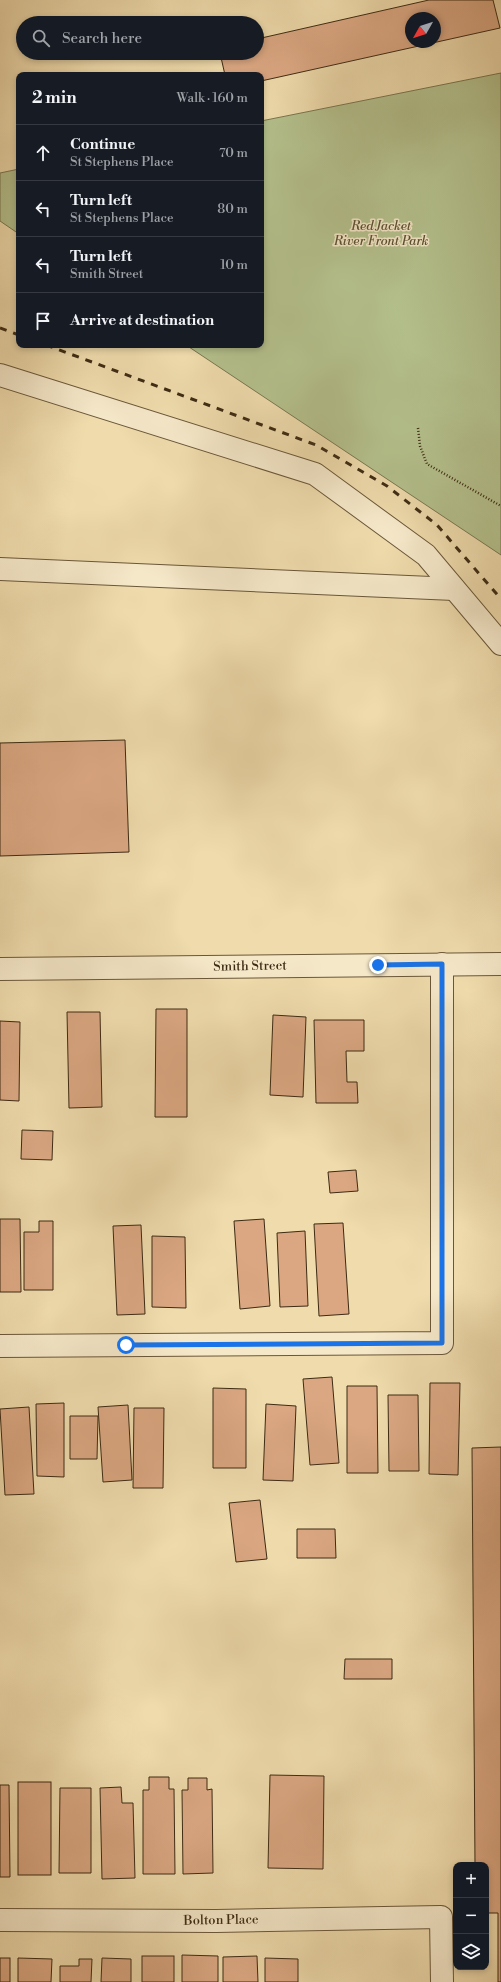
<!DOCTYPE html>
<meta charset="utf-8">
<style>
body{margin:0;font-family:"Libre Bodoni",serif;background:#242831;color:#f1f3f6}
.controls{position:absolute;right:12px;bottom:12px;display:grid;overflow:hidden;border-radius:8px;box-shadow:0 2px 6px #0003}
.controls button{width:36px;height:36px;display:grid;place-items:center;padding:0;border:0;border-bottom:1px solid #363941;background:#171b24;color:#f1f3f6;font:20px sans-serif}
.compass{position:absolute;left:405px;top:12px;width:36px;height:36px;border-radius:50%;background:#171b24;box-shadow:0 2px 6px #0003;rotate:231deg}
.stop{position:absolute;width:12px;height:12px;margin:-9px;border:3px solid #1a73e8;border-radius:50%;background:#fff}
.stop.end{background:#1a73e8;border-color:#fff;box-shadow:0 1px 4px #0008}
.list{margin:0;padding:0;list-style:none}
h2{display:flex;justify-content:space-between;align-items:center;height:52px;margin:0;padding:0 16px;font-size:17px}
h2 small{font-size:13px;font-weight:400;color:#9ea1a6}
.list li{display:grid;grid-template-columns:26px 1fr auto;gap:12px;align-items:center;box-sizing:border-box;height:56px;padding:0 16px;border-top:1px solid #363941}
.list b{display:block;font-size:15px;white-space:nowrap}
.list p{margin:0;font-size:13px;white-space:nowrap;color:#9ea1a6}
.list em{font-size:13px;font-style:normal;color:#9ea1a6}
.icon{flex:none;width:22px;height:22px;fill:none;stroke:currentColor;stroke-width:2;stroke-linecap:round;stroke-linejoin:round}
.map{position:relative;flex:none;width:501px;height:1982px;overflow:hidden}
.search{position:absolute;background:#171b24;box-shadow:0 2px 6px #0003;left:16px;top:16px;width:248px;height:44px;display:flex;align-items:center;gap:10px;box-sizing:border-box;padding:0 14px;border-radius:22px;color:#9ea1a6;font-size:15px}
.panel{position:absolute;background:#171b24;box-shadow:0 2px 6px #0003;left:16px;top:72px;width:248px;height:276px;border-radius:8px}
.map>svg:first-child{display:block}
</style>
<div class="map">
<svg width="501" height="1982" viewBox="0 0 501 1982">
<rect width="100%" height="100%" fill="#efdbac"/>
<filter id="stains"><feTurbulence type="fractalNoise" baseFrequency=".005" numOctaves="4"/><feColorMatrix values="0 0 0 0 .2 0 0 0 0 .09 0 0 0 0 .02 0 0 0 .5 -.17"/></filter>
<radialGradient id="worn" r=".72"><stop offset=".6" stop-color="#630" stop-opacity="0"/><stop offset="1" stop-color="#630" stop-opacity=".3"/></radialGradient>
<g fill="#b4c18d" stroke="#787650">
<polygon points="501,73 501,555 186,345 261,345 261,121"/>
<polygon points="19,169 19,234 0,221 0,173"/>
</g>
<g fill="#daa782" stroke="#3d2b13" fill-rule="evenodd">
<path d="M 429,0 L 493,0 L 500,28 L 261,81 L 261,75 L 225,75 L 220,53 L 257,53 L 257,39 ZM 411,18 L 435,18 L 435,42 L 411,42 Z"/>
<polygon points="125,740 129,852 0,856 0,743"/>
<polygon points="156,1009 187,1009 187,1117 155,1117"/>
<polygon points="67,1012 100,1012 102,1107 69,1108"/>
<polygon points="273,1015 306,1017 303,1097 270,1095"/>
<polygon points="314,1020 364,1020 364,1051 346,1051 347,1082 357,1082 358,1103 316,1103"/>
<polygon points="0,1021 20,1022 19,1101 0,1100"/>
<polygon points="22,1130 53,1131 52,1160 21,1159"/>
<polygon points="356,1170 358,1191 330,1193 328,1172"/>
<polygon points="0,1219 20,1219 21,1292 0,1292"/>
<polygon points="264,1219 270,1306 240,1309 234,1221"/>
<polygon points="39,1221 53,1221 53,1290 24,1290 24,1232 39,1232"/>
<polygon points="343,1223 349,1314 319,1316 314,1224"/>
<polygon points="141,1225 145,1314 117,1315 113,1226"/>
<polygon points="305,1231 308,1306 280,1307 277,1233"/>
<polygon points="152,1236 185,1237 186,1308 152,1307"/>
<polygon points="332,1377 339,1463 310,1465 303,1379"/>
<polygon points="430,1383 460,1383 458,1475 429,1474"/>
<polygon points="347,1386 377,1386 378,1473 347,1473"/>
<polygon points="213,1388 246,1389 246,1468 213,1468"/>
<polygon points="388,1395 418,1395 419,1471 389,1471"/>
<polygon points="64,1403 64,1477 37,1476 36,1404"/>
<polygon points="266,1404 296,1406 293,1481 263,1480"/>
<polygon points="128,1405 132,1480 103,1482 98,1407"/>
<polygon points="29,1407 34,1494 5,1495 0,1409"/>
<polygon points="134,1408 164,1408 163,1488 133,1488"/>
<polygon points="70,1416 98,1416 97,1459 70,1459"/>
<polygon points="501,1447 501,1982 498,1982 498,1913 486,1913 486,1865 475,1865 472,1448"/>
<polygon points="260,1500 267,1559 236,1562 229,1503"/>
<polygon points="297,1529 335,1529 336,1558 297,1558"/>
<polygon points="345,1659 392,1659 392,1679 344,1679"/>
<polygon points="270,1775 324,1776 323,1869 268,1868"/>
<polygon points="149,1777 169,1777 169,1789 174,1789 175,1874 143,1874 143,1790 149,1790"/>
<polygon points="188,1778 207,1778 207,1790 212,1789 213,1873 183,1874 182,1790 188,1790"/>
<rect x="18" y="1782" width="33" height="93"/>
<polygon points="0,1785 9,1785 10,1877 0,1877"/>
<polygon points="121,1787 122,1803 133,1803 135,1878 102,1879 100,1788"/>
<polygon points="60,1788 91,1788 91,1873 59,1873"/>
<polygon points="182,1955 218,1956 218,1982 182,1982"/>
<rect x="142" y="1956" width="32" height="26"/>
<polygon points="257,1956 258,1982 223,1982 223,1957"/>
<rect x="0" y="1958" width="10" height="24"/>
<polygon points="18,1958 52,1959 51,1982 18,1982"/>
<polygon points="102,1958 131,1959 131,1982 101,1982"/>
<polygon points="265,1958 298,1959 298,1982 265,1982"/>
<polygon points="79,1959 92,1959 91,1982 60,1982 60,1966 79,1966"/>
</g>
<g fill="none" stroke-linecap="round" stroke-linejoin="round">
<g stroke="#6a5739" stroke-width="24">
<g id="minor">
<polyline points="0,375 315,474 426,555 501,644"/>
<polyline points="0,569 454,589"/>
<polyline points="0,969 501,964"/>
<polyline points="0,1346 442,1343 442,964"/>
<polyline points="0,1920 216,1921 441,1917 442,1982"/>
</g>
</g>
<polyline stroke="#3d2b13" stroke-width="2.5" stroke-dasharray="1 2" stroke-linecap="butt" points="418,428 420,446 427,464 501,506"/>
<use href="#minor" stroke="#f5e8c9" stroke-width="22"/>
<g stroke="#3d2b13" stroke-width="3" stroke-dasharray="7 7" stroke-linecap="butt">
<polyline points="0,328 19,335"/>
<polyline points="46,345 316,445 387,486 437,525 501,599"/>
</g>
</g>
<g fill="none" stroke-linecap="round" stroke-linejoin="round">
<polyline stroke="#1a73e8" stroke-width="5" points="126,1345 442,1343 442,964 378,965"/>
</g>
<g text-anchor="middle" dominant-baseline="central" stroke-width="3" stroke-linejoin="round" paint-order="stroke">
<g font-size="13" font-style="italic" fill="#5b5032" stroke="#f5e8c9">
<text x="381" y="226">Red Jacket<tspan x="381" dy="15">River Front Park</tspan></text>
</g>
<g font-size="13" fill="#3d2b13" stroke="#f5e8c9">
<text transform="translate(250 966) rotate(-1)">Smith Street</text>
<text transform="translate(221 1920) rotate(-1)">Bolton Place</text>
</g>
</g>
<rect width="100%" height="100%" filter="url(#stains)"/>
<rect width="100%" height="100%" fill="url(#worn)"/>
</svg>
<div class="controls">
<button>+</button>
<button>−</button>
<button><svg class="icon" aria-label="layers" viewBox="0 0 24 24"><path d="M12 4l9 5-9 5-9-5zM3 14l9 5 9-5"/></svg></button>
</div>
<svg class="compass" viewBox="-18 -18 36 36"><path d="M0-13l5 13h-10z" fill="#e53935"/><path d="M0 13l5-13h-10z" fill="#9ea1a6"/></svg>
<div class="stop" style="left:126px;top:1345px"></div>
<div class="stop end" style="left:378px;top:965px"></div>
<div class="search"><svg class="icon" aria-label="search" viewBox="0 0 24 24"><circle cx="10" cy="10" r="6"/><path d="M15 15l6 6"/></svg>Search here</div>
<section class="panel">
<h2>2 min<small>Walk · 160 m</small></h2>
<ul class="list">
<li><svg class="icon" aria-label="ahead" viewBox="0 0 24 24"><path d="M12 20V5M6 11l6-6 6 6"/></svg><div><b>Continue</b><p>St Stephens Place</p></div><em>70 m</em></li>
<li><svg class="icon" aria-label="left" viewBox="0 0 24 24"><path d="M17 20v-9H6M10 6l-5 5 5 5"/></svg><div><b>Turn left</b><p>St Stephens Place</p></div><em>80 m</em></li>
<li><svg class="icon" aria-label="left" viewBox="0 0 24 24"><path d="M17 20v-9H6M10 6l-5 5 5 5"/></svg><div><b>Turn left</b><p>Smith Street</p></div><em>10 m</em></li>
<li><svg class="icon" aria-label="arrive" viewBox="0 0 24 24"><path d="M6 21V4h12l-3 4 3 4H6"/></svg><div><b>Arrive at destination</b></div></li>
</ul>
</section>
</div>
